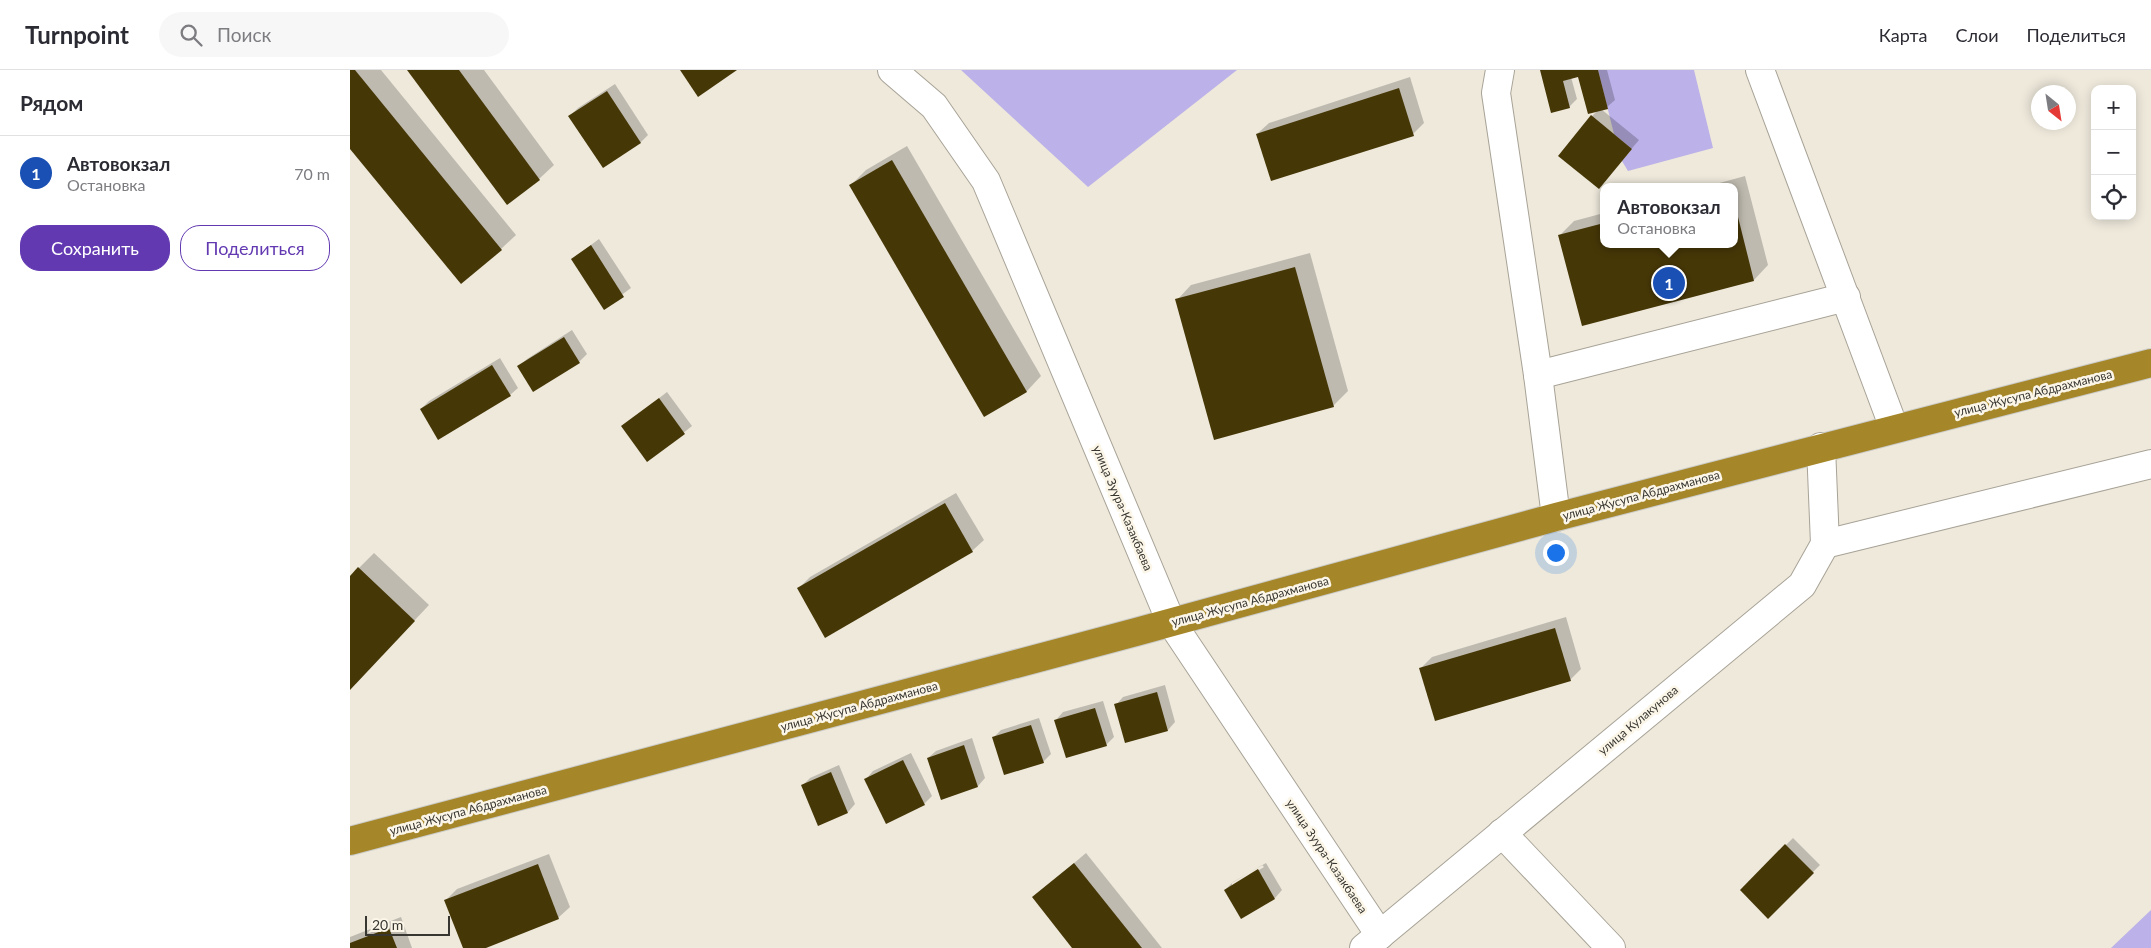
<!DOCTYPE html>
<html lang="ru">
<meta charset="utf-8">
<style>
body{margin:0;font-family:Lato,sans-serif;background:#f7f7f7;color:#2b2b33}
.controls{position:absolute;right:15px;top:15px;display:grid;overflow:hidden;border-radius:10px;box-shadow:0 2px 12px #0003}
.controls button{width:45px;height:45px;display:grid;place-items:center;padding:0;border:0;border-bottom:1px solid #e1e1e2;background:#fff;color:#2b2b33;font:25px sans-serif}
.compass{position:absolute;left:1681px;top:15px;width:45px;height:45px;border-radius:50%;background:#fff;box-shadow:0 2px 12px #0003;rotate:150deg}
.scale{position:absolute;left:15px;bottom:12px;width:85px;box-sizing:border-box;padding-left:5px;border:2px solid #383631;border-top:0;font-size:14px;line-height:18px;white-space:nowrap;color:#383631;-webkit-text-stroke:4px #fbf6e8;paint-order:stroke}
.you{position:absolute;left:1205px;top:482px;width:18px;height:18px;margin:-12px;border:4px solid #fff;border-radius:50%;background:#1a73e8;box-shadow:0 0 0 8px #1a73e833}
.badge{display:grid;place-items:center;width:32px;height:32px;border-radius:50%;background:#6239b1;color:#fff;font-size:16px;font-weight:700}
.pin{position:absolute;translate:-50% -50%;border:2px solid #fff;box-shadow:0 1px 5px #0006}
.popup{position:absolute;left:1250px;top:113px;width:138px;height:65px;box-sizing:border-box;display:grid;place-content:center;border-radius:10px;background:#fff;filter:drop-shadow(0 1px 4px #0005);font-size:16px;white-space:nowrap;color:#7c7c81}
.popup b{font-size:19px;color:#2b2b33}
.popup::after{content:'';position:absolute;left:50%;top:100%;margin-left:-10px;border:10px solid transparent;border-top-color:#fff}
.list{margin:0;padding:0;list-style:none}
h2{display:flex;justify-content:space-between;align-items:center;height:65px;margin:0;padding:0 20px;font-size:21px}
h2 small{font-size:16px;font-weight:400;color:#7c7c81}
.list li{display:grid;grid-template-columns:32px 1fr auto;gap:15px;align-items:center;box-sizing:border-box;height:75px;padding:0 20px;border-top:1px solid #e1e1e2}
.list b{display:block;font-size:19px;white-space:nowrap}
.list p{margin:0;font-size:16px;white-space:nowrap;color:#7c7c81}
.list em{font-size:16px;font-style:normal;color:#7c7c81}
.actions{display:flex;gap:10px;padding:15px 20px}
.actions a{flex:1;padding:11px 0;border:1px solid #6239b1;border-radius:20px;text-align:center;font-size:18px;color:#6239b1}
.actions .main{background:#6239b1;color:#fff}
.icon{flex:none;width:28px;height:28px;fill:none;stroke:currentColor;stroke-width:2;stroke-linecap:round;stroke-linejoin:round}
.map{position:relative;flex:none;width:1801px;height:878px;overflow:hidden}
header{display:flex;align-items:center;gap:30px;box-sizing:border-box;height:70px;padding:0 25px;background:#fff;border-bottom:1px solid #e1e1e2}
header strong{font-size:24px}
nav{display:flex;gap:28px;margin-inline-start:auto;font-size:18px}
.search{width:350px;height:45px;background:#f7f7f7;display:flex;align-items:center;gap:12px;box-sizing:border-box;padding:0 18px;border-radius:28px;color:#7c7c81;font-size:19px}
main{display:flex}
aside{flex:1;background:#fff}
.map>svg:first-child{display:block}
</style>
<header>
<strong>Turnpoint</strong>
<div class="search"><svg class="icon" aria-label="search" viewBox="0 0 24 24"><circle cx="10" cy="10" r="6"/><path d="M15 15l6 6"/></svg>Поиск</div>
<nav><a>Карта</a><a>Слои</a><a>Поделиться</a></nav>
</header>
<main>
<aside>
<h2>Рядом<small></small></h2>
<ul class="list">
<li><span class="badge" style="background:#1a4fb4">1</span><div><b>Автовокзал</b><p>Остановка</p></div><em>70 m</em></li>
</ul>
<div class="actions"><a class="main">Сохранить</a><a>Поделиться</a></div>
</aside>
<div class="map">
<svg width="1801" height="878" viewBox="0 0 1801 878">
<rect width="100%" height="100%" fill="#eee9db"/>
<g fill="#bcb1e8">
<polygon points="611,0 887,0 738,117"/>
<polygon points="1248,0 1344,0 1363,78 1278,101 1272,91 1282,79 1264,64"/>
<polygon points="1801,840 1801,878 1761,878"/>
</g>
<g fill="#0003" fill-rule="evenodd">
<polygon points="0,0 31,0 166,165 151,179 111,212 0,77"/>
<polygon points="59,0 134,0 204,95 189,109 157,133"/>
<polygon points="1191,0 1257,0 1265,30 1257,37 1251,39 1289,70 1249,117 1242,46 1248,40 1229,5 1221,7 1227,29 1219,37"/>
<polygon points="1060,7 1074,53 1063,64 907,64 919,53"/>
<polygon points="265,14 298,65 291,72 254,97 220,46 228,38"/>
<polygon points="557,76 691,306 677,321 635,345 501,115 516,100"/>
<polygon points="1395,106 1418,195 1404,210 1210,165 1224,151 1254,143 1254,174 1384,174 1384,117 1355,117"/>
<polygon points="249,169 281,218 254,238 222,189"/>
<polygon points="960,183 998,321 983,336 827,230 841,215"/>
<polygon points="222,260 237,284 229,292 169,296 177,289"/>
<polygon points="150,288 168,318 160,325 71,339 79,331"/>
<polygon points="317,322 342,356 298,391 273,356"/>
<polygon points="606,423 634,470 622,481 448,519 460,507"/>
<polygon points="24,483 79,535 0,619 0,507"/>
<polygon points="1216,547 1231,599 1220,610 1070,599 1082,587"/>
<polygon points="815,615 825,652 818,660 776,672 766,635 773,627"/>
<polygon points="753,631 764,667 756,675 706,650 713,642"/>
<polygon points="689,648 701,684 693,692 643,668 651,660"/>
<polygon points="622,668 635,708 628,716 591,729 578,688 586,681"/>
<polygon points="561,683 582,726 574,734 516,709 523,701"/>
<polygon points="489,695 505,734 498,742 453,715 460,708"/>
<polygon points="1443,768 1470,795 1418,847 1391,820"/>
<polygon points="736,783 812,878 724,878 684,827"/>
<polygon points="199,784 220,837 208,848 132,878 114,878 96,830 107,819"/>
<path d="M 916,793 L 932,820 L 925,828 L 892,847 L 875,820 L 883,812 ZM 912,795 L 914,797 L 882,816 L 882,813 Z"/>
<polygon points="51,847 62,878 0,878 0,867"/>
</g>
<g fill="#463707">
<polygon points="0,0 5,0 152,180 111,214 0,79"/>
<polygon points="57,0 109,0 190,110 157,135"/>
<polygon points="330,0 387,0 348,27"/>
<polygon points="1190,0 1248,0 1258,39 1238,44 1228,7 1213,11 1220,38 1201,43"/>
<polygon points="1049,18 1064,66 921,111 906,64"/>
<polygon points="257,21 291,73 253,98 218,46"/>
<polygon points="1241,45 1282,79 1249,119 1208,86"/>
<polygon points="542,90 677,322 634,347 499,115"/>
<polygon points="1385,135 1404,211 1232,256 1208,165 1254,153 1254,174 1384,174"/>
<polygon points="241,175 274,227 254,240 221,189"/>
<polygon points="945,197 984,337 864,370 825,229"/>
<polygon points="214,267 230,293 183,322 167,296"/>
<polygon points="142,295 161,326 88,370 70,339"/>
<polygon points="309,328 335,364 297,392 271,356"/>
<polygon points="595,433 623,482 475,568 447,518"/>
<polygon points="8,497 65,551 0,620 0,506"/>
<polygon points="1205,558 1221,611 1085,651 1069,598"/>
<polygon points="807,622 818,661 775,673 764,634"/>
<polygon points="745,638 757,676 716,688 704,650"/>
<polygon points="681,655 694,693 654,705 642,667"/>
<polygon points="614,675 628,717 591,730 577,688"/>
<polygon points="553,690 575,735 536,754 514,709"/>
<polygon points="481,702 498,743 468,756 451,715"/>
<polygon points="1435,774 1464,803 1418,849 1390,820"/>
<polygon points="724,793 792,878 722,878 682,827"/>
<polygon points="188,794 209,849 136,878 113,878 94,830"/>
<polygon points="908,799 925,829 891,849 874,820"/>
<polygon points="39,858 47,878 0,878 0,873"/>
</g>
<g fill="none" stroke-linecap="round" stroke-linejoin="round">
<g stroke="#a8a397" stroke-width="30">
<g id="minor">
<polyline points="542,0 584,36 636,111 821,552 1030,865"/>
<polyline points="1150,0 1146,23 1188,305 1206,447"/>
<polyline points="1410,0 1544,358"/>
<polyline points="1188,305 1496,227"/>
<polyline points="1475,474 1801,394"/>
<polyline points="1152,763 1261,878"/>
<polyline points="1014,878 1452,515 1475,474 1471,377"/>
</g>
</g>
<g stroke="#cbcbc9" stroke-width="30">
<polyline id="highway" points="0,771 786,562 1206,447 1801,293"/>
</g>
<use href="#minor" stroke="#fff" stroke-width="28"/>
<use href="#highway" stroke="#a58628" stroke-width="28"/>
</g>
<g text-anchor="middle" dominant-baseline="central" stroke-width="5" stroke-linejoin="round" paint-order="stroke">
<g font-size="12" fill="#383631" stroke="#fbf6e8">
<text transform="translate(1683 323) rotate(-14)">улица Жусупа Абдрахманова</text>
<text transform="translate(1291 425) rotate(-15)">улица Жусупа Абдрахманова</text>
<text transform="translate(773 438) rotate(67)">улица Зуура-Казакбаева</text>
<text transform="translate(900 531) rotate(-15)">улица Жусупа Абдрахманова</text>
<text transform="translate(509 636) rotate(-15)">улица Жусупа Абдрахманова</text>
<text transform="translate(1288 650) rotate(-40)">улица Кулакунова</text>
<text transform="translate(118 740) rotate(-15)">улица Жусупа Абдрахманова</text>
<text transform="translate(977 786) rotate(56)">улица Зуура-Казакбаева</text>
</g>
</g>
</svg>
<div class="controls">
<button>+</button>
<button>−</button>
<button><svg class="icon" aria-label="locate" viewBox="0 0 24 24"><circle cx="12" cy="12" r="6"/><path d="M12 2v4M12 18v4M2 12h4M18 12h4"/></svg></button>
</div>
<svg class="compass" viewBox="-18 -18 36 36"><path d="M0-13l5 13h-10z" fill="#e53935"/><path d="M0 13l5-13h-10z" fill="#7c7c81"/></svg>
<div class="scale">20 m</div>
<div class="you"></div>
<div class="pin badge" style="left:1319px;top:213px;background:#1a4fb4">1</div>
<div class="popup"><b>Автовокзал</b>Остановка</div>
</div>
</main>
